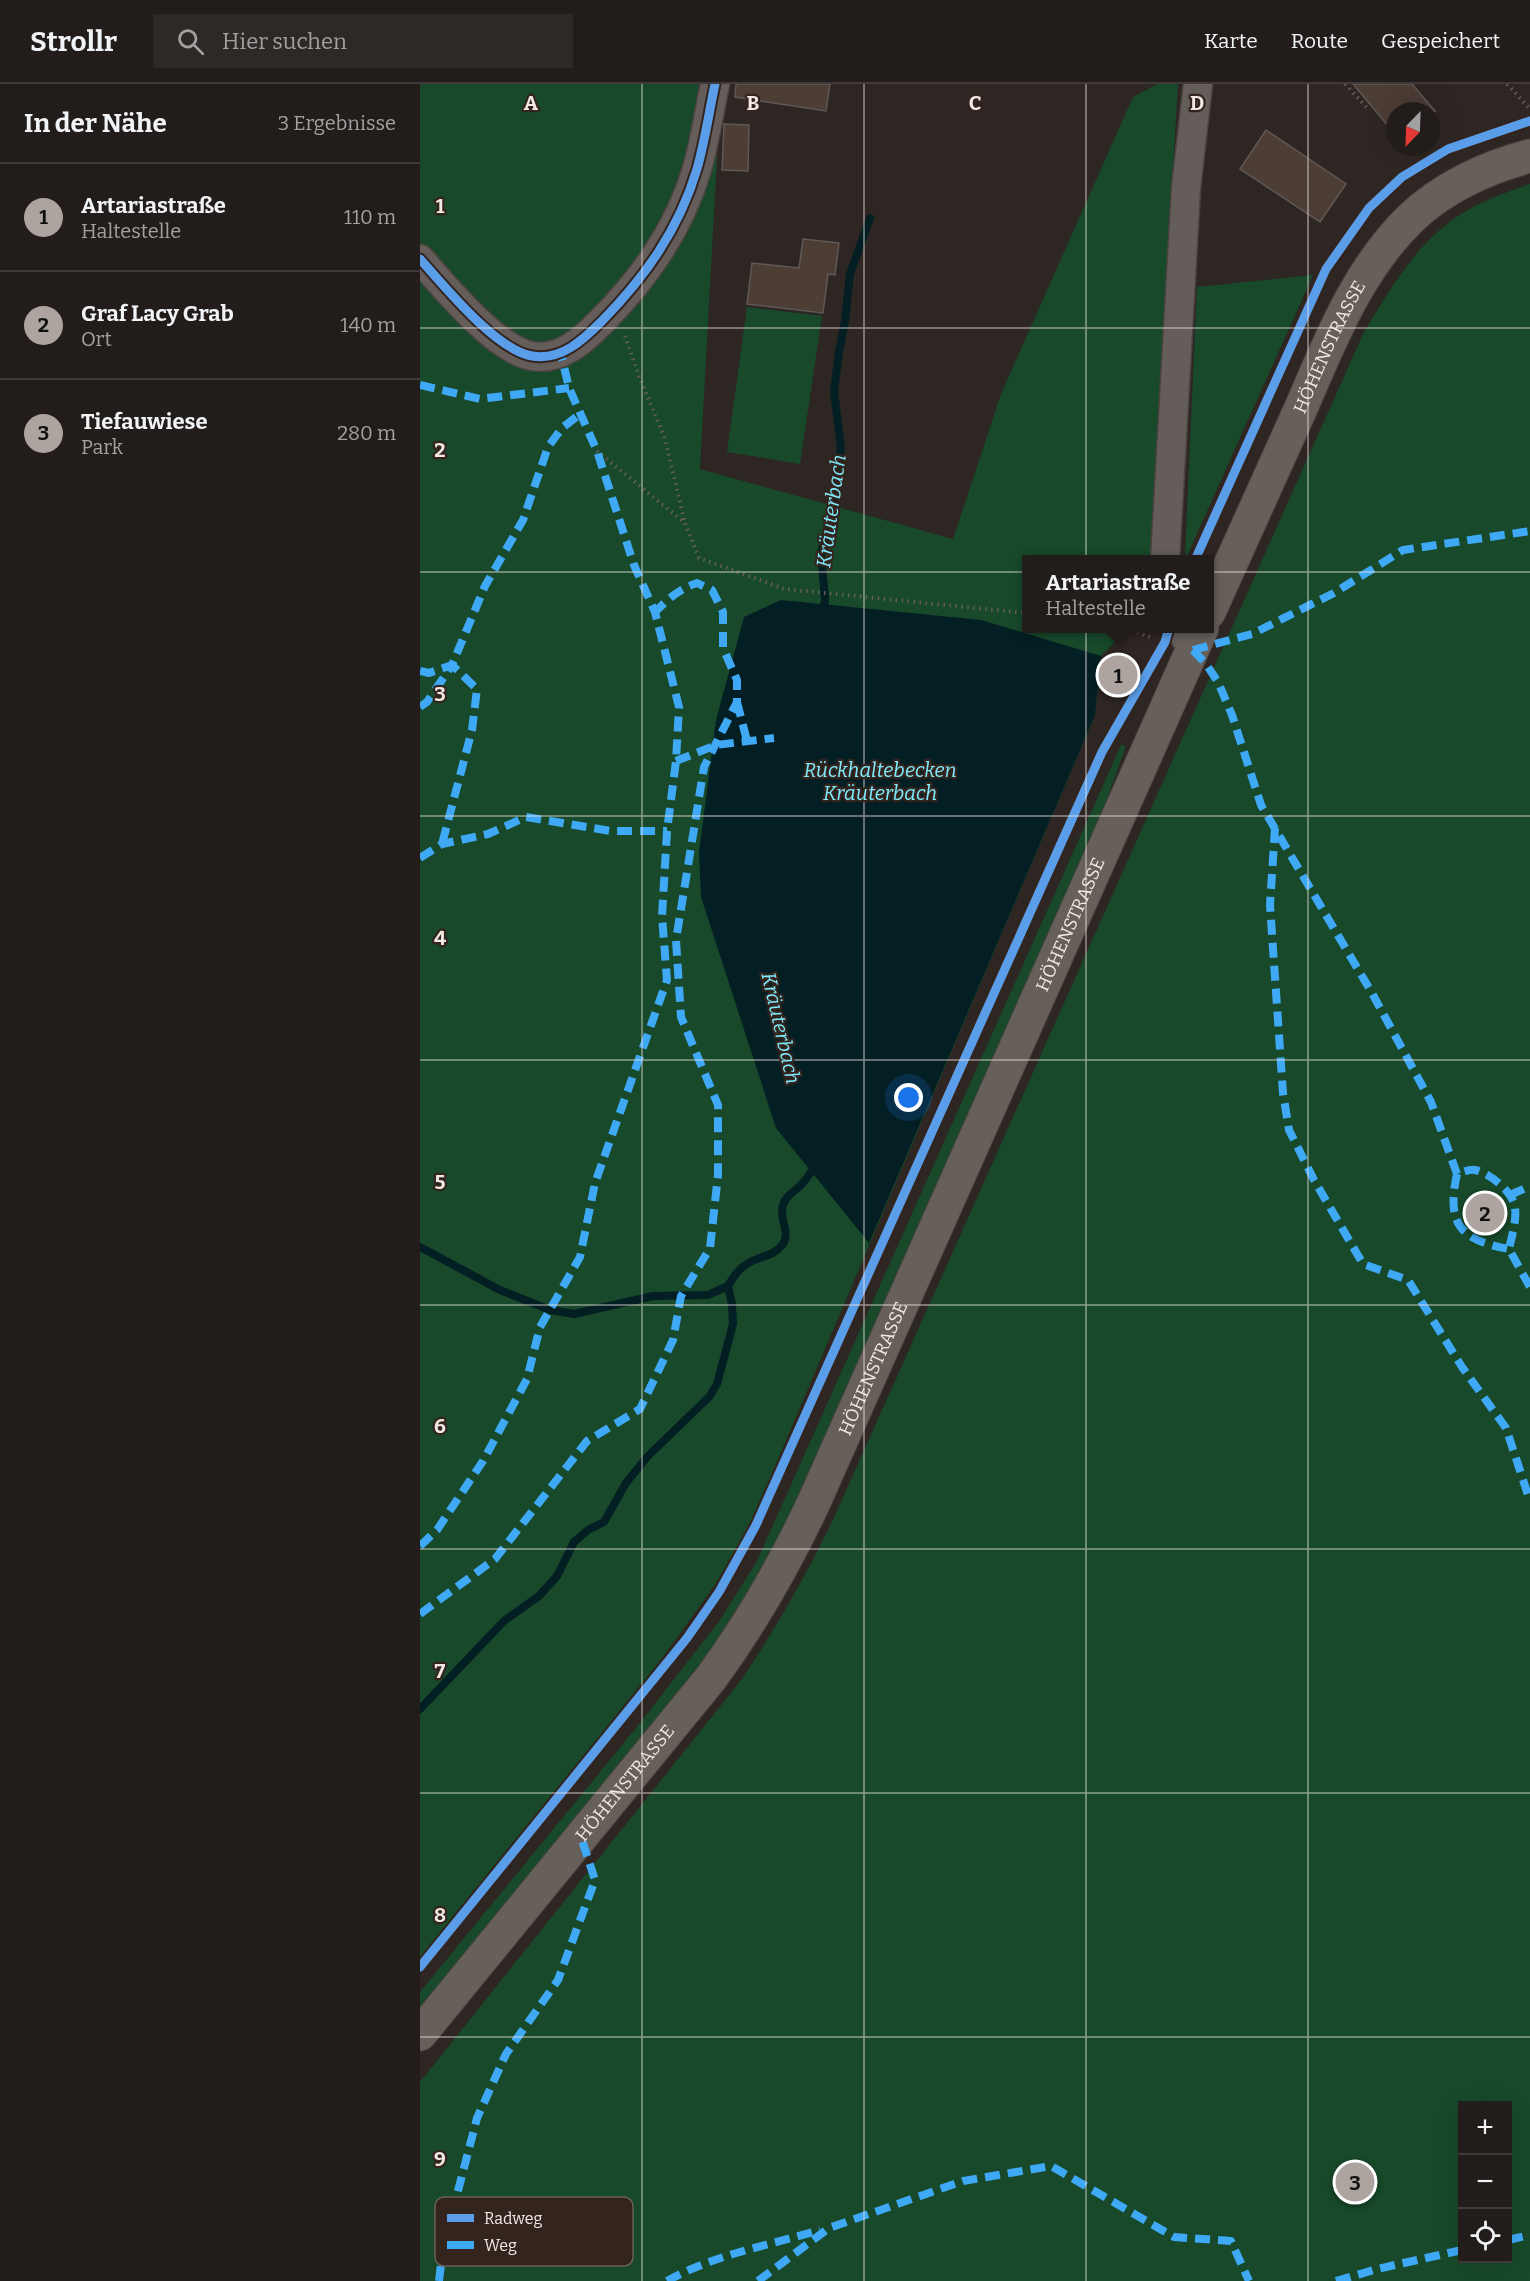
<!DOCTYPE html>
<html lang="de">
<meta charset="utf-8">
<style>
body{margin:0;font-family:Bitter,serif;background:#2e2927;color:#f1f3f6}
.controls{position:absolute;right:18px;bottom:18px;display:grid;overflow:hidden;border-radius:0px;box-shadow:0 6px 24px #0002}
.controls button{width:54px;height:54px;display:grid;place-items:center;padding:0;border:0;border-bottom:2px solid #3f3a39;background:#221c1a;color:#f1f3f6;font:30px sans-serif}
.compass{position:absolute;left:966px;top:18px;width:54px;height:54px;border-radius:50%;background:#221c1a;box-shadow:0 6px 24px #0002;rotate:203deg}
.you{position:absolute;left:489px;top:1014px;width:21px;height:21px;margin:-15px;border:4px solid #fff;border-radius:50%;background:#1a73e8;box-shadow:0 0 0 9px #1a73e833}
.badge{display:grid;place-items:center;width:39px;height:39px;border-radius:50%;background:#ada4a0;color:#111;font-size:20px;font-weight:700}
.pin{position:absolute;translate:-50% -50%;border:3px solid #fff;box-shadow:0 2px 6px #0006}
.popup{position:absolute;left:602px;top:471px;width:192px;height:78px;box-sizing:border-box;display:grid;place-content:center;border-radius:0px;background:#221c1a;filter:drop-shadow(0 2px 4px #0005);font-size:20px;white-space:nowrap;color:#a2a1a2}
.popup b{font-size:22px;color:#f1f3f6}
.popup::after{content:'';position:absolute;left:50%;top:100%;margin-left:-12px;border:12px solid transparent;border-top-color:#221c1a}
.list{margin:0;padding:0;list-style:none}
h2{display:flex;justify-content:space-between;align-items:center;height:78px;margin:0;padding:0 24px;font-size:26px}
h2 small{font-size:20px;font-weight:400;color:#a2a1a2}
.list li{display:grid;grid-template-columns:39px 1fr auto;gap:18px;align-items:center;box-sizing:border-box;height:108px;padding:0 24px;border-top:2px solid #3f3a39}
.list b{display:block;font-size:22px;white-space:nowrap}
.list p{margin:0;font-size:20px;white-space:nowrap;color:#a2a1a2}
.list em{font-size:20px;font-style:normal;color:#a2a1a2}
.icon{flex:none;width:33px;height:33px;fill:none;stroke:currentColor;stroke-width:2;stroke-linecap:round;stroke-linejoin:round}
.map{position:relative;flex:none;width:1110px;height:2197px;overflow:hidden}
header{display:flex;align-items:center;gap:36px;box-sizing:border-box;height:84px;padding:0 30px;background:#221c1a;border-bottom:2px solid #3f3a39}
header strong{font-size:28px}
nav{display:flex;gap:33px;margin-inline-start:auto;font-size:21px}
.search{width:420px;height:54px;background:#2e2927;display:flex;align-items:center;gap:15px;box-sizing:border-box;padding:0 21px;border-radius:0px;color:#a2a1a2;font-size:22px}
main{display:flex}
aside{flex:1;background:#221c1a}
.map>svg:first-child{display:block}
</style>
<header>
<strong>Strollr</strong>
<div class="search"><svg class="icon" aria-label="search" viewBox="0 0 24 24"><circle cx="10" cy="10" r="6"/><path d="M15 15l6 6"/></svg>Hier suchen</div>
<nav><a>Karte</a><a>Route</a><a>Gespeichert</a></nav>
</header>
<main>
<aside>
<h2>In der Nähe<small>3 Ergebnisse</small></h2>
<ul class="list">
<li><span class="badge">1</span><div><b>Artariastraße</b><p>Haltestelle</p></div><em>110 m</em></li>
<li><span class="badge">2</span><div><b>Graf Lacy Grab</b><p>Ort</p></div><em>140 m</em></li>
<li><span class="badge">3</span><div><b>Tiefauwiese</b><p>Park</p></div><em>280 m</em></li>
</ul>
</aside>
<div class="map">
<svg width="1110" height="2197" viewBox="0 0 1110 2197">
<rect width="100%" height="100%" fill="#2e2623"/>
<g fill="#17492a" fill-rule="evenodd">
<polygon points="0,0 301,0 280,385 533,455 581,310 713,13 738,0 758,0 730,475 606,476 606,544 709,545 681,572 675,631 330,1441 295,1501 240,1577 0,1877"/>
<path d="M 1110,100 L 1110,2197 L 0,2197 L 0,1998 L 322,1595 C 356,1544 385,1493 412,1438 L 944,248 C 969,207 994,163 1035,134 C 1058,118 1084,109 1110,100 ZM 1042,2022 L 1088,2022 L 1088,2174 L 1042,2174 Z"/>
<polygon points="893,191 767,472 765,471 777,203"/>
<polygon points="327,223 402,232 380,380 307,368"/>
<polygon points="701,661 706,662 683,726 386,1398 346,1481 315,1534 281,1579 0,1927 0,1908 216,1644 300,1536 337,1477"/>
</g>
<polygon fill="#041f24" points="361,516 561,536 681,572 675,631 449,1159 356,1044 281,813 279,768 296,636 324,533"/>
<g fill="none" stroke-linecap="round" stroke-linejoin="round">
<g stroke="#041f24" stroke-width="8">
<polyline points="400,529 404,524 405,515 401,470 415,413 415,395 421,364 414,307 419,268 425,237 430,190 450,134"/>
<polyline points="0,1163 80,1206 130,1226 154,1230 233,1212 288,1211 308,1202"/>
<path d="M 0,1625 L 84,1537 L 119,1512 L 137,1492 L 154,1458 L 168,1446 L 184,1438 L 206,1399 L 227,1373 L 289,1313 L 297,1300 L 313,1240 L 312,1220 L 308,1202 C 314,1192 319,1184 330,1178 C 341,1172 354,1172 362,1161 C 372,1149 358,1135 363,1121 C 366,1111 374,1108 381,1101 C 388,1094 392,1086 397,1078"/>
</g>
</g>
<g fill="#4c3d35" stroke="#605855" stroke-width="1.5">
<polygon points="316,0 410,0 406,27 315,13"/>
<polygon points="933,0 992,0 1015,27 975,27 975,50"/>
<polygon points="304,40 329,41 328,87 302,86"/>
<polygon points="846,46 926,100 900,138 820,85"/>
<polygon points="383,155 419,159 415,191 408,190 403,229 327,220 332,179 379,184"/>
<polygon points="1071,1114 1080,1133 1059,1143 1050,1124"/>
</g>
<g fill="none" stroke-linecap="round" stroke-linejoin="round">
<g stroke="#4a4340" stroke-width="31">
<g id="minor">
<path d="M 0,175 C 24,202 76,266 112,272 C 141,277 163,256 182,237 C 226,192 259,145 277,85 C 285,57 289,28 295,0"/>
<polyline points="745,476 766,104 778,0"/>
<polyline points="759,544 773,566"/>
</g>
</g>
<g stroke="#4a4340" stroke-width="35">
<g id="secondary">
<path id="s1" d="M 789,528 C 820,460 850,392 881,324 C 910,257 937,187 990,135 C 1022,104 1067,83 1110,72"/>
<path id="s2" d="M 0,1950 L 291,1594 C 332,1538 365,1480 394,1418 L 782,544"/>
</g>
</g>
<g stroke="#645d5a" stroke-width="4" stroke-dasharray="1.5 4.5" stroke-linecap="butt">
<polyline points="925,0 949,26"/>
<polyline points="1087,0 1110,25"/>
<polyline points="205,252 219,292 245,355 265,439"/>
<polyline points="177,367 265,439 279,474 365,505 606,529"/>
<polyline points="706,544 733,554"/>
</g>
<use href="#minor" stroke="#645d5a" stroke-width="28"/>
<use href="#secondary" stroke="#665f5a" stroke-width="33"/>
<g stroke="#3fa9f5" stroke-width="8" stroke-dasharray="15 8" stroke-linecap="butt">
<polyline points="0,301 60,315 149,304"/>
<path d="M 773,566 L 786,580 L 798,598 L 812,631 L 841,721 L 952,909 L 1011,1018 L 1037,1090 C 1043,1088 1050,1085 1055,1086 C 1069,1089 1089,1105 1094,1119 C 1098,1133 1092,1151 1089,1165 L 1110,1203"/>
<polyline points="773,566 832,550 914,509 983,466 1110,447"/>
<polyline points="0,587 9,589 32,581 65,502 103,436 128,363 142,344 160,330"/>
<polyline points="317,618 327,657"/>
<polyline points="0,623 7,618 32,581 57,605 52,646 22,760"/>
<polyline points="256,677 296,661 354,654"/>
<polyline points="855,744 850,821 863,1009 869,1046 894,1096 943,1180 988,1196 1042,1283 1086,1344 1110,1417"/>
<polyline points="0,774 22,760 68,750 106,733 191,747 247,747"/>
<path d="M 1037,1090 C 1026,1140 1040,1156 1089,1165"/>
<polyline points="1090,1111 1110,1102"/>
<polyline points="0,1462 17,1446 63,1377 107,1295 120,1243 160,1173 175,1099 247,896 242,832 247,747 256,677 259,623 235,528 214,481 177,367 149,304 141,270"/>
<path d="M 0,1530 L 75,1475 L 167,1357 L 220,1325 L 253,1256 L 261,1212 L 290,1164 L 298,1091 L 298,1021 L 261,933 L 256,856 L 284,683 L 317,618 L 317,596 L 303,564 L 303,528 L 292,506 L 277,499 C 259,505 248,515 235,528"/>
<polyline points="1088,2156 1110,2151"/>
<polyline points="19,2197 23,2164 57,2034 86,1970 138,1896 175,1796 161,1753"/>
<path d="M 247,2197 C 293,2171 350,2161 400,2146"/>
<polyline points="338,2197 409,2144 543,2097 631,2082 754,2153 811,2157 829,2197"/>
<polyline points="916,2197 957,2185 1042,2166"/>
</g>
<g stroke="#33241e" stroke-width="13">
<g id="cycleway">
<path d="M 0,175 C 24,202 76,266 112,272 C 141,277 163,256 182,237 C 226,192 259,145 277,85 C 285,57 289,28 295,0"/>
<polyline points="775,476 906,185 949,124 982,93 1028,65 1110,37"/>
<polyline points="0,1883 267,1554 299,1508 336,1441 682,668 745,558 749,544"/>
</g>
</g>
<use href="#cycleway" stroke="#5a9eea" stroke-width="9"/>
</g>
<path fill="none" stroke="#f2e8e4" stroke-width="1.5" stroke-opacity="0.55" d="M 222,0 L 222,2197M 444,0 L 444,2197M 666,0 L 666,2197M 888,0 L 888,2197M 0,244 L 1110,244M 0,488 L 1110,488M 0,732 L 1110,732M 0,976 L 1110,976M 0,1221 L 1110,1221M 0,1465 L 1110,1465M 0,1709 L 1110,1709M 0,1953 L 1110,1953"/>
<g text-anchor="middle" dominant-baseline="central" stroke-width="4.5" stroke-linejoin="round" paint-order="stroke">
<g font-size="18" fill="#f2e8e4" stroke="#33241e">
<text stroke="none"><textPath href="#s1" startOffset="291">HÖHENSTRASSE</textPath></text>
<text stroke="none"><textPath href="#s2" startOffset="1296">HÖHENSTRASSE</textPath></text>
<text stroke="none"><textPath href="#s2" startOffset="810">HÖHENSTRASSE</textPath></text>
<text stroke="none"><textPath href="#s2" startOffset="324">HÖHENSTRASSE</textPath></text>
</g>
<g font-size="20" font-style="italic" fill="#7febfd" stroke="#33241e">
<text transform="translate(411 427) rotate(-82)">Kräuterbach</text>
<text x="460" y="686">Rückhaltebecken<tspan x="460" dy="23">Kräuterbach</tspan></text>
<text transform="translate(361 944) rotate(77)">Kräuterbach</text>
</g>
</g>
<rect x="15" y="2113" width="198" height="69" rx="9" fill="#33241e" stroke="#6c5f59" stroke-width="1.5"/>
<rect x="27" y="2130" width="27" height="8" fill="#5a9eea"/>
<rect x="27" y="2157" width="27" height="8" fill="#3fa9f5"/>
<g font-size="16" fill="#f2e8e4">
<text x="64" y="2140">Radweg</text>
<text x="64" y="2167">Weg</text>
</g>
<g font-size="20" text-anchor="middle" font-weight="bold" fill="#f2e8e4" stroke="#33241e" stroke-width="4.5" stroke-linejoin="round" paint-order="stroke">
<text x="111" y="26">A</text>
<text x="333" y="26">B</text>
<text x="555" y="26">C</text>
<text x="777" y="26">D</text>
<text x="20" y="129">1</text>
<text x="20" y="373">2</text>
<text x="20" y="617">3</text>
<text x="20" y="861">4</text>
<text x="20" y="1105">5</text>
<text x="20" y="1349">6</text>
<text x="20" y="1594">7</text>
<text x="20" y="1838">8</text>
<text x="20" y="2082">9</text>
</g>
</svg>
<div class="controls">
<button>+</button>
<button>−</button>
<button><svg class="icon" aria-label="locate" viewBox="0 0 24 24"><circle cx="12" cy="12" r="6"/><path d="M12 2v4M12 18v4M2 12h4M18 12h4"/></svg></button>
</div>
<svg class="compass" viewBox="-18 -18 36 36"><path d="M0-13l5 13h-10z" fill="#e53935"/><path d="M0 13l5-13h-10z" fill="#a2a1a2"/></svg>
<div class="you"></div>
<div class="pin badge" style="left:698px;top:591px">1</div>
<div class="popup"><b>Artariastraße</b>Haltestelle</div>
<div class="pin badge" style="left:1065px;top:1129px">2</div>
<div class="pin badge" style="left:935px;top:2098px">3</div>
</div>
</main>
